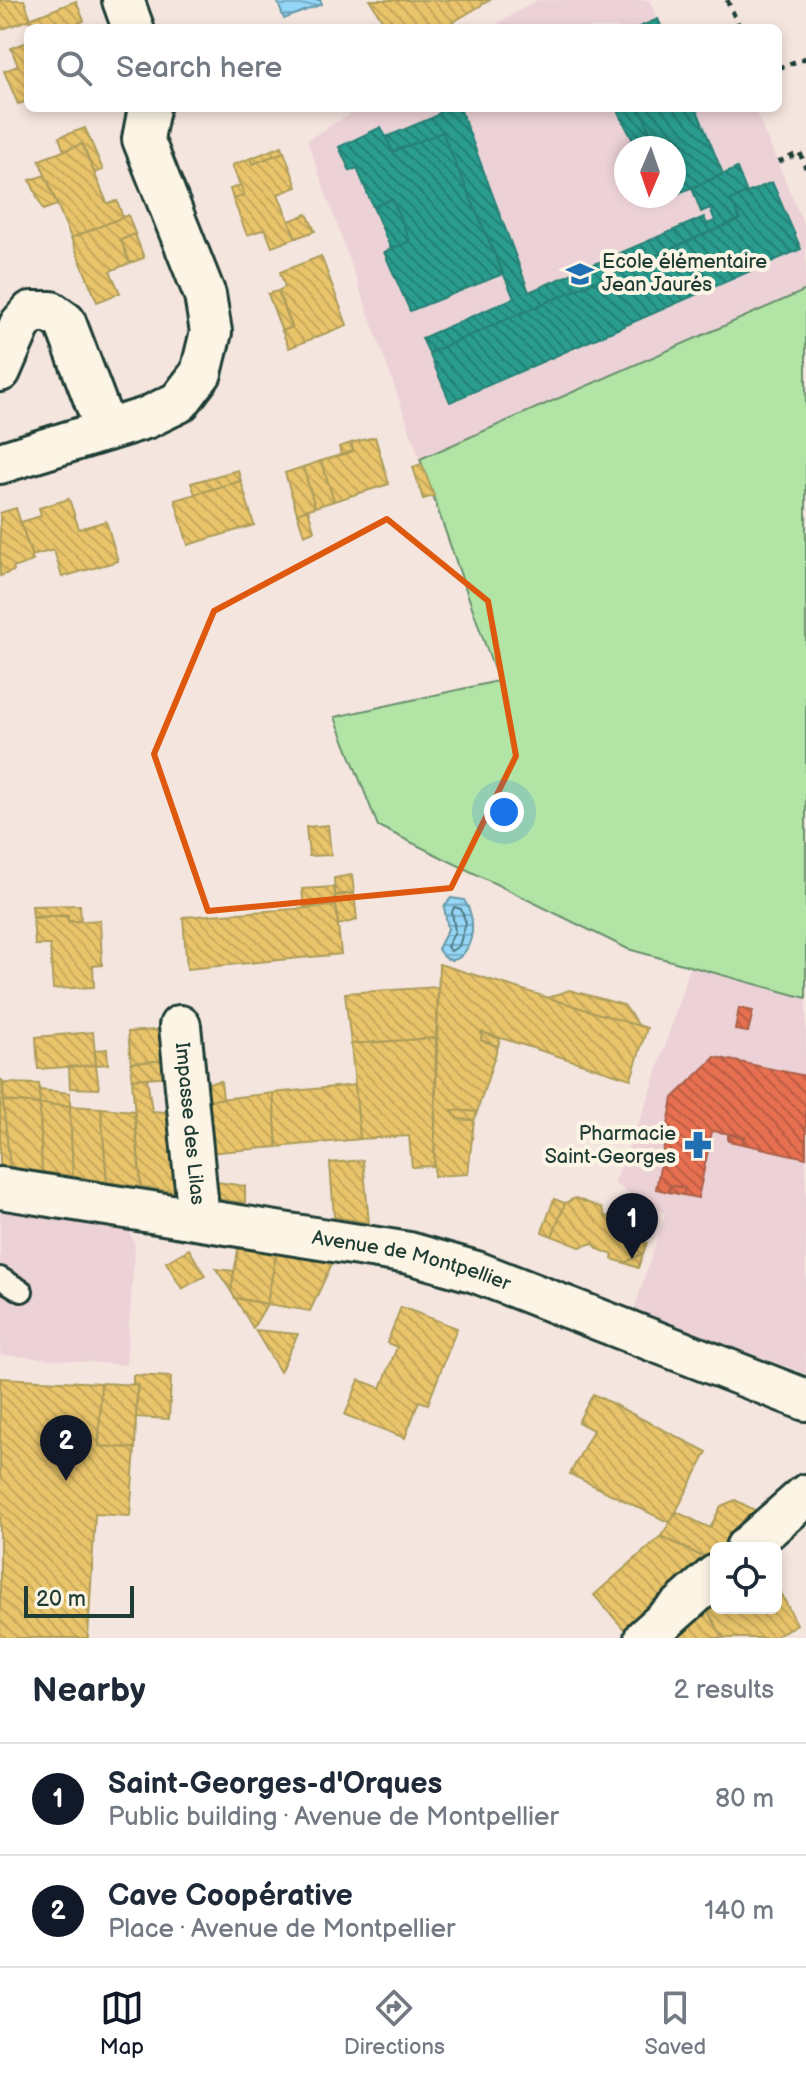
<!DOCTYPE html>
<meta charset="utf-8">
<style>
body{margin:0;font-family:"Balsamiq Sans",sans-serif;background:#f2f2f3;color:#1f2937}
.controls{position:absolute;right:24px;bottom:24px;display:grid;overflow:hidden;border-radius:12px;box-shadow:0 4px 12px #0003}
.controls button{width:72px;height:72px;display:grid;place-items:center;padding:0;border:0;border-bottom:2px solid #e0e1e3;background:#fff;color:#1f2937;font:40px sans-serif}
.compass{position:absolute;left:614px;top:136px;width:72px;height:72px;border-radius:50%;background:#fff;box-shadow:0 4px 12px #0003;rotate:182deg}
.scale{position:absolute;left:24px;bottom:20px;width:110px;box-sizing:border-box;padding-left:8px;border:4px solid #1f3d34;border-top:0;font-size:22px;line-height:28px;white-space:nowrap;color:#1f3d34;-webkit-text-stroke:6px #fcf5e5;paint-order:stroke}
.you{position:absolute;left:504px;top:812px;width:28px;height:28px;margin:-20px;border:6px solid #fff;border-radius:50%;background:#1a73e8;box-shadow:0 0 0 12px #1a73e833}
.badge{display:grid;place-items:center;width:52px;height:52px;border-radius:50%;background:#111827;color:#fff;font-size:26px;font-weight:700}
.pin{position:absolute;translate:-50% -66px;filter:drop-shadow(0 2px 4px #0008)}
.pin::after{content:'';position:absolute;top:42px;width:28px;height:24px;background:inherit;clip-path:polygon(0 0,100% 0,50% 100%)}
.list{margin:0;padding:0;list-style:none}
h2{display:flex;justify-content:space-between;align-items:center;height:104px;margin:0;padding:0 32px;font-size:34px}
h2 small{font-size:26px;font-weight:400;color:#747a83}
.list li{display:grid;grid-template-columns:52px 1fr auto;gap:24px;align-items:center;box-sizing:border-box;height:112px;padding:0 32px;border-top:2px solid #e0e1e3}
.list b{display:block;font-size:30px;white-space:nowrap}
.list p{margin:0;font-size:26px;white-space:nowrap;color:#747a83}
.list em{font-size:26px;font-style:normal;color:#747a83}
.icon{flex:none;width:44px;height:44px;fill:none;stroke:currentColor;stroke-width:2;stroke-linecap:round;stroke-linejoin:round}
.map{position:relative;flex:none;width:806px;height:1638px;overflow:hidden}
.search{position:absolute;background:#fff;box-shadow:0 4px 12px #0003;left:24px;right:24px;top:24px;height:88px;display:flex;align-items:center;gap:20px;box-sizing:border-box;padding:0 28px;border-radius:12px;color:#747a83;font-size:30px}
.sheet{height:328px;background:#fff}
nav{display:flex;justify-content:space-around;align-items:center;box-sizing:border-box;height:112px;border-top:2px solid #e0e1e3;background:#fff;font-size:22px;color:#747a83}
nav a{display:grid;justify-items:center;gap:4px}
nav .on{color:#111827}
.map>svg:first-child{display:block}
</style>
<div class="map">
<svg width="806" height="1638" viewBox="0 0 806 1638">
<defs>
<pattern id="water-rules" width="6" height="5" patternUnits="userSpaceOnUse" patternTransform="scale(2)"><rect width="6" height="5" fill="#95d6f6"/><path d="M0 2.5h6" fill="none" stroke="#79afc8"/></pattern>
<pattern id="homes-back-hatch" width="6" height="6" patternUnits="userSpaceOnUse" patternTransform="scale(2)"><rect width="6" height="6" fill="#e9c46a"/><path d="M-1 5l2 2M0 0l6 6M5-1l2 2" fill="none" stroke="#c7a95c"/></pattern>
<pattern id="shops-back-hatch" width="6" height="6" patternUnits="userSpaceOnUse" patternTransform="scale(2)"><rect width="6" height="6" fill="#e76f51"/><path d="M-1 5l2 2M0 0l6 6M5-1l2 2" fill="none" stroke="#bb5c44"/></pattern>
<pattern id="schools-back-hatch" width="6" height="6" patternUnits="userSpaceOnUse" patternTransform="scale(2)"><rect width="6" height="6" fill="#2a9d8f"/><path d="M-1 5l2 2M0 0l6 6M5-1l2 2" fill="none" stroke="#238176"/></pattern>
</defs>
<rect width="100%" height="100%" fill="#f5e5df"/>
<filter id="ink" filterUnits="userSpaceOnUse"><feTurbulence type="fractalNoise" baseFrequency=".0125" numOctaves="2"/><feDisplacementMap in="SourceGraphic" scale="16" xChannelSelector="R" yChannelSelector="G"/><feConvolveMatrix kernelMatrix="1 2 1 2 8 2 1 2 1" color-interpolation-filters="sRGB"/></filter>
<g filter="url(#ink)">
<g fill="#ecd2d7" fill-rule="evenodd">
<polygon points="537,0 649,0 662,28 491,28"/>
<path d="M 360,108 L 754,108 L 806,229 L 806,290 L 420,459 L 307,140 ZM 626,148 L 674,148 L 674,196 L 626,196 Z"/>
<polygon points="690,966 806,998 806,1374 634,1310 665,1214 614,1184 651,1091"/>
<polygon points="0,1206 128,1228 135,1246 126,1365 0,1355"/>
</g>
<polygon fill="#b2e4a6" stroke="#68906d" stroke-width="2" points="806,290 806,998 628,949 378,826 335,717 498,681 420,459"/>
<g fill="url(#water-rules)" stroke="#6699a8" stroke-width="2">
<polygon points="277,0 320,0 322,4 284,19"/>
<path d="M 451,898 L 464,900 C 487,933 456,982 438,949 L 448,929 L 444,907 Z"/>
</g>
<g fill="url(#homes-back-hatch)" stroke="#ac9c5a" stroke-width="2">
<polygon points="0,0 24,0 31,19 0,30"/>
<polygon points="370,0 490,0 443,28 387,28"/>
<polygon points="76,1 84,21 67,28 32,28 29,19"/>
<polygon points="28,42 28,101 18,104 4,71 18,66 11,48"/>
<polygon points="85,128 103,170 94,173 82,144 64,151 59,137"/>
<polygon points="82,144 107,203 117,201 123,218 71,238 39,160"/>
<polygon points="282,146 284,152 253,164 251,158"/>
<polygon points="284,152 297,187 278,194 296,238 272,247 265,229 247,235 233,199 244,195 232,165 251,158 253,164"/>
<polygon points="45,175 57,205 43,210 30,180"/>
<polygon points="241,185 244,195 233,199 230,189"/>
<polygon points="307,214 315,231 296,238 289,221"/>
<polygon points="128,215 135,234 121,240 130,263 110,271 120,293 97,302 71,238"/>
<polygon points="135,234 144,258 130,263 121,240"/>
<polygon points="321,256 347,325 289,348 282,331 292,327 278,291 285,287 280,272"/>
<polygon points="278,291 292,327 282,331 268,294"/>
<polygon points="375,437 389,484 334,501 321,461 353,451 351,443"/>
<polygon points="351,443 353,451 341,455 339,447"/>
<polygon points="321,461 334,501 315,507 303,467"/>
<polygon points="422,464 434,496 423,499 413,467"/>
<polygon points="303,467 315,507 297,513 285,473"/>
<polygon points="238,470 241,481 195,494 191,483"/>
<polygon points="241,481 254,525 188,545 175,500"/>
<polygon points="69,499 79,529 106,521 118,561 62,577 54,550 31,556 21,522 41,516 39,508"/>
<polygon points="16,508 33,561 13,568 14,571 0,576 0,513"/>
<polygon points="308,509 314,531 304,535 297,513"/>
<polygon points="328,825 331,855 309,856 306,827"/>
<polygon points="352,875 354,893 335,895 334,878"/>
<polygon points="334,887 336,904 304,907 302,889"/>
<polygon points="354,893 357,920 338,925 335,896"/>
<polygon points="80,905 81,921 68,921 68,915 33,917 32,906"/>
<polygon points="336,906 341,954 187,969 183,917"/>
<polygon points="68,916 68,922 100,920 102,965 93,966 94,987 53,989 50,945 35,945 33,918"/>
<polygon points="439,964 647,1028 631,1079 482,1032 481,1040 498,1046 477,1112 452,1110 457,1119 474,1120 468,1174 434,1176"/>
<polygon points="438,987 436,1038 351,1044 345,993"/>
<polygon points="569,990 624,1005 639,1026 548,998"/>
<polygon points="167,1029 170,1060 131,1063 128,1032"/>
<polygon points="93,1032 96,1065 38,1069 36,1037"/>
<polygon points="482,1032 500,1039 498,1046 481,1040"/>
<polygon points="436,1038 434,1166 412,1167 409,1136 360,1139 351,1044"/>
<polygon points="107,1049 108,1064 96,1065 95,1050"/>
<polygon points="170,1060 171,1076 132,1079 131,1063"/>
<polygon points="96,1065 99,1089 70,1088 69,1067"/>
<polygon points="147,1078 152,1111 175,1113 183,1193 141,1187 132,1079"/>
<polygon points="0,1080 2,1080 10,1167 0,1165"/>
<polygon points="221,1081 223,1099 202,1100 201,1084"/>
<polygon points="3,1083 39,1084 40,1104 4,1101"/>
<polygon points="355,1085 360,1139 277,1147 273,1093"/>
<polygon points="39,1090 70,1093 70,1106 40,1104"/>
<polygon points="273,1093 277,1147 207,1153 202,1101"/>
<polygon points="3,1101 40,1104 42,1172 10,1167"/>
<polygon points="40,1104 70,1106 73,1176 42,1172"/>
<polygon points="70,1106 101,1108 107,1182 73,1176"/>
<polygon points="101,1108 134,1111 141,1187 107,1182"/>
<polygon points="452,1110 477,1112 474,1120 457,1119"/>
<polygon points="363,1160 369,1223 334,1217 330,1163"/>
<polygon points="210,1181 245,1186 245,1203 212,1198"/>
<polygon points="575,1198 602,1208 606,1218 613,1212 650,1226 643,1241 647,1243 643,1253 625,1263 612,1259 613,1255 598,1249 593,1243 580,1247 552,1236 565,1203"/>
<polygon points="554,1199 565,1203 552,1236 542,1232"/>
<polygon points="239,1244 277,1250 267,1304 235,1298 231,1291"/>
<polygon points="189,1249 205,1276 182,1289 166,1262"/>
<polygon points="277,1250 334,1259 310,1311 267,1304"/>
<polygon points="643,1253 638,1268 625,1263 632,1259"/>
<polygon points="216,1269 234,1271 231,1291"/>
<polygon points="235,1298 267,1304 253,1328"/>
<polygon points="401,1307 457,1328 428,1404 419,1401 405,1438 345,1415 359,1380 381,1388 397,1347 387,1343"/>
<polygon points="255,1330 298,1334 280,1372"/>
<polygon points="133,1375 171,1377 169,1419 136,1417 138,1384 133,1384"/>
<polygon points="0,1378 101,1383 99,1446 135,1448 130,1516 95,1514 88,1638 0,1638"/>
<polygon points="101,1383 137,1385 135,1448 99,1446"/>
<polygon points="593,1394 707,1452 670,1523 570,1474 593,1430 578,1422"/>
<polygon points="735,1500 768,1517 732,1548 716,1548 715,1563 661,1536 677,1512 710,1528 721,1506"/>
<polygon points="661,1536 715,1563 631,1637 594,1595"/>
<polygon points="776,1584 797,1624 772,1638 723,1638 702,1601 716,1589 716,1608 776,1608"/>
<polygon points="702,1601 723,1638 680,1638 677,1632"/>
</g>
<g fill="url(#shops-back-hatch)" stroke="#ab6048" stroke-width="2">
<polygon points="739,1008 753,1011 748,1032 735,1030"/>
<polygon points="715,1057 806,1076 806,1158 743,1144 745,1136 712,1131 698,1198 683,1195 685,1188 670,1185 669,1192 656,1189 673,1098"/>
<polygon points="728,1135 744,1137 743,1144 728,1141"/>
<polygon points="670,1185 685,1188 683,1195 669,1192"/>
</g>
<g fill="url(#schools-back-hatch)" stroke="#278074" stroke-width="2">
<polygon points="658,19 662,28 637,28"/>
<polygon points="445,108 460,108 529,292 704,217 707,224 715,221 710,208 701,212 692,188 737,168 747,193 731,200 740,219 429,353 422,338 514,298 442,132 393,152 386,137 434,117"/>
<polygon points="616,108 640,108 657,148 637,148"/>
<polygon points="640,108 696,108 723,174 677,194 674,187 674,148 657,148"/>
<polygon points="381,127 393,152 442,132 503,274 410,311 384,252 410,241 392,199 373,207 357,168 350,171 339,147"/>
<polygon points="772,182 801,249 450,402 429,353 740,219 731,200"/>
<polygon points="392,199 410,241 391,249 373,207"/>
</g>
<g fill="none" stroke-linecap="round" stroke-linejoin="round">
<polygon stroke="#4e7a82" stroke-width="2" points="454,907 461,909 466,923 459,946 451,951 447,947 455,931 452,912"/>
<g stroke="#1f3d34" stroke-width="26">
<polyline id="service" points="0,1278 22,1291"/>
</g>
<g stroke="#1f3d34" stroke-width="46">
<g id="minor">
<polyline points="123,0 133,28"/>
<polyline points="0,371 20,325 31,312 51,312 65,322 106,430"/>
<polyline points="0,463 146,418 179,402 201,373 211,332 205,295 143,139 149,108"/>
<path id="s1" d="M 180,1026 L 199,1219"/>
<path id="s2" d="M 0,1188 L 409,1253 L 476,1272 L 806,1400"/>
<polyline points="746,1548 806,1495"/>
<polyline points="645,1638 716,1575"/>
</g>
</g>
<g stroke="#1f3d34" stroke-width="5" stroke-dasharray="6 6" stroke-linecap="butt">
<polyline points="727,0 740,28"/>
<polyline points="778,68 806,58"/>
<polyline points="778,162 800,153 806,168"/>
</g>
<use href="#service" stroke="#fcf5e5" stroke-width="20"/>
<use href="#minor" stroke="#fcf5e5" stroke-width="40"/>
</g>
</g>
<path fill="none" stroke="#de580e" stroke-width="6" stroke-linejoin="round" d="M 387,519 L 488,601 L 516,756 L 451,888 L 208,911 L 154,754 L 214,611 Z"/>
<defs>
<g id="school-bare" transform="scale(2.16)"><path d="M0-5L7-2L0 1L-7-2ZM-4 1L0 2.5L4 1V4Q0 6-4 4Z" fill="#1f6fb2" stroke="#fcf5e5" stroke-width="2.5" paint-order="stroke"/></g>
<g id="pharmacy-bare" transform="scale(2.16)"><path d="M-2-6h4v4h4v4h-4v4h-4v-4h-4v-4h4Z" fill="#1f6fb2" stroke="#fcf5e5" stroke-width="2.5" paint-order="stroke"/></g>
</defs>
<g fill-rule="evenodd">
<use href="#school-bare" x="580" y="274"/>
<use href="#pharmacy-bare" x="698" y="1145"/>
</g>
<g text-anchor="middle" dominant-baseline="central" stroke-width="8" stroke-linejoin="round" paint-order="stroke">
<g font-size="20" fill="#1f3d34" stroke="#fcf5e5" text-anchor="start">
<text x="602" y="262">Ecole élémentaire<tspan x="602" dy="23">Jean Jaurés</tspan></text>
<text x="676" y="1134" text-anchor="end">Pharmacie<tspan x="676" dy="23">Saint-Georges</tspan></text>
</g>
<g font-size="20" fill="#1f3d34" stroke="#fcf5e5">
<text stroke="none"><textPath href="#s1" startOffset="98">Impasse des Lilas</textPath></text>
<text stroke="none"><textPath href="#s2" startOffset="418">Avenue de Montpellier</textPath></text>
</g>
</g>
</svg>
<div class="controls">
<button><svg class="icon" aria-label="locate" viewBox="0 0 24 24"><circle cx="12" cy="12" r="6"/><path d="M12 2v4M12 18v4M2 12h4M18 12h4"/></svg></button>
</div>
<svg class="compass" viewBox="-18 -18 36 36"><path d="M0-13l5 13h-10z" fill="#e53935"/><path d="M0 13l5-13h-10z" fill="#747a83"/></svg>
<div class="scale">20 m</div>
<div class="you"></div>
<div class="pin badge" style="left:632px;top:1259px">1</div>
<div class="pin badge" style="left:66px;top:1481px">2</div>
<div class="search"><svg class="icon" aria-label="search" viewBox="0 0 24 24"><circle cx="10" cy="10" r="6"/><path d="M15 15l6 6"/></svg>Search here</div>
</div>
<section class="sheet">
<h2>Nearby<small>2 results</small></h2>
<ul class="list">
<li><span class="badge">1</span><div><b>Saint-Georges-d'Orques</b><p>Public building · Avenue de Montpellier</p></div><em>80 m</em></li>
<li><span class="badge">2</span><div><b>Cave Coopérative</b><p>Place · Avenue de Montpellier</p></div><em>140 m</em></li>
</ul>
</section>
<nav>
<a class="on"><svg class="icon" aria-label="map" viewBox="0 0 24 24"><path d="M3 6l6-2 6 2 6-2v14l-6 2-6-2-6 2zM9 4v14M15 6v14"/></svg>Map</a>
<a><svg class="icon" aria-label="directions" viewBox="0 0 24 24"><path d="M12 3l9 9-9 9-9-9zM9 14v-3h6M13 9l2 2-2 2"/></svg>Directions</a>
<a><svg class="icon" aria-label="saved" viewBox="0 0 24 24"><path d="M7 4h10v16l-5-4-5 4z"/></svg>Saved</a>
</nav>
